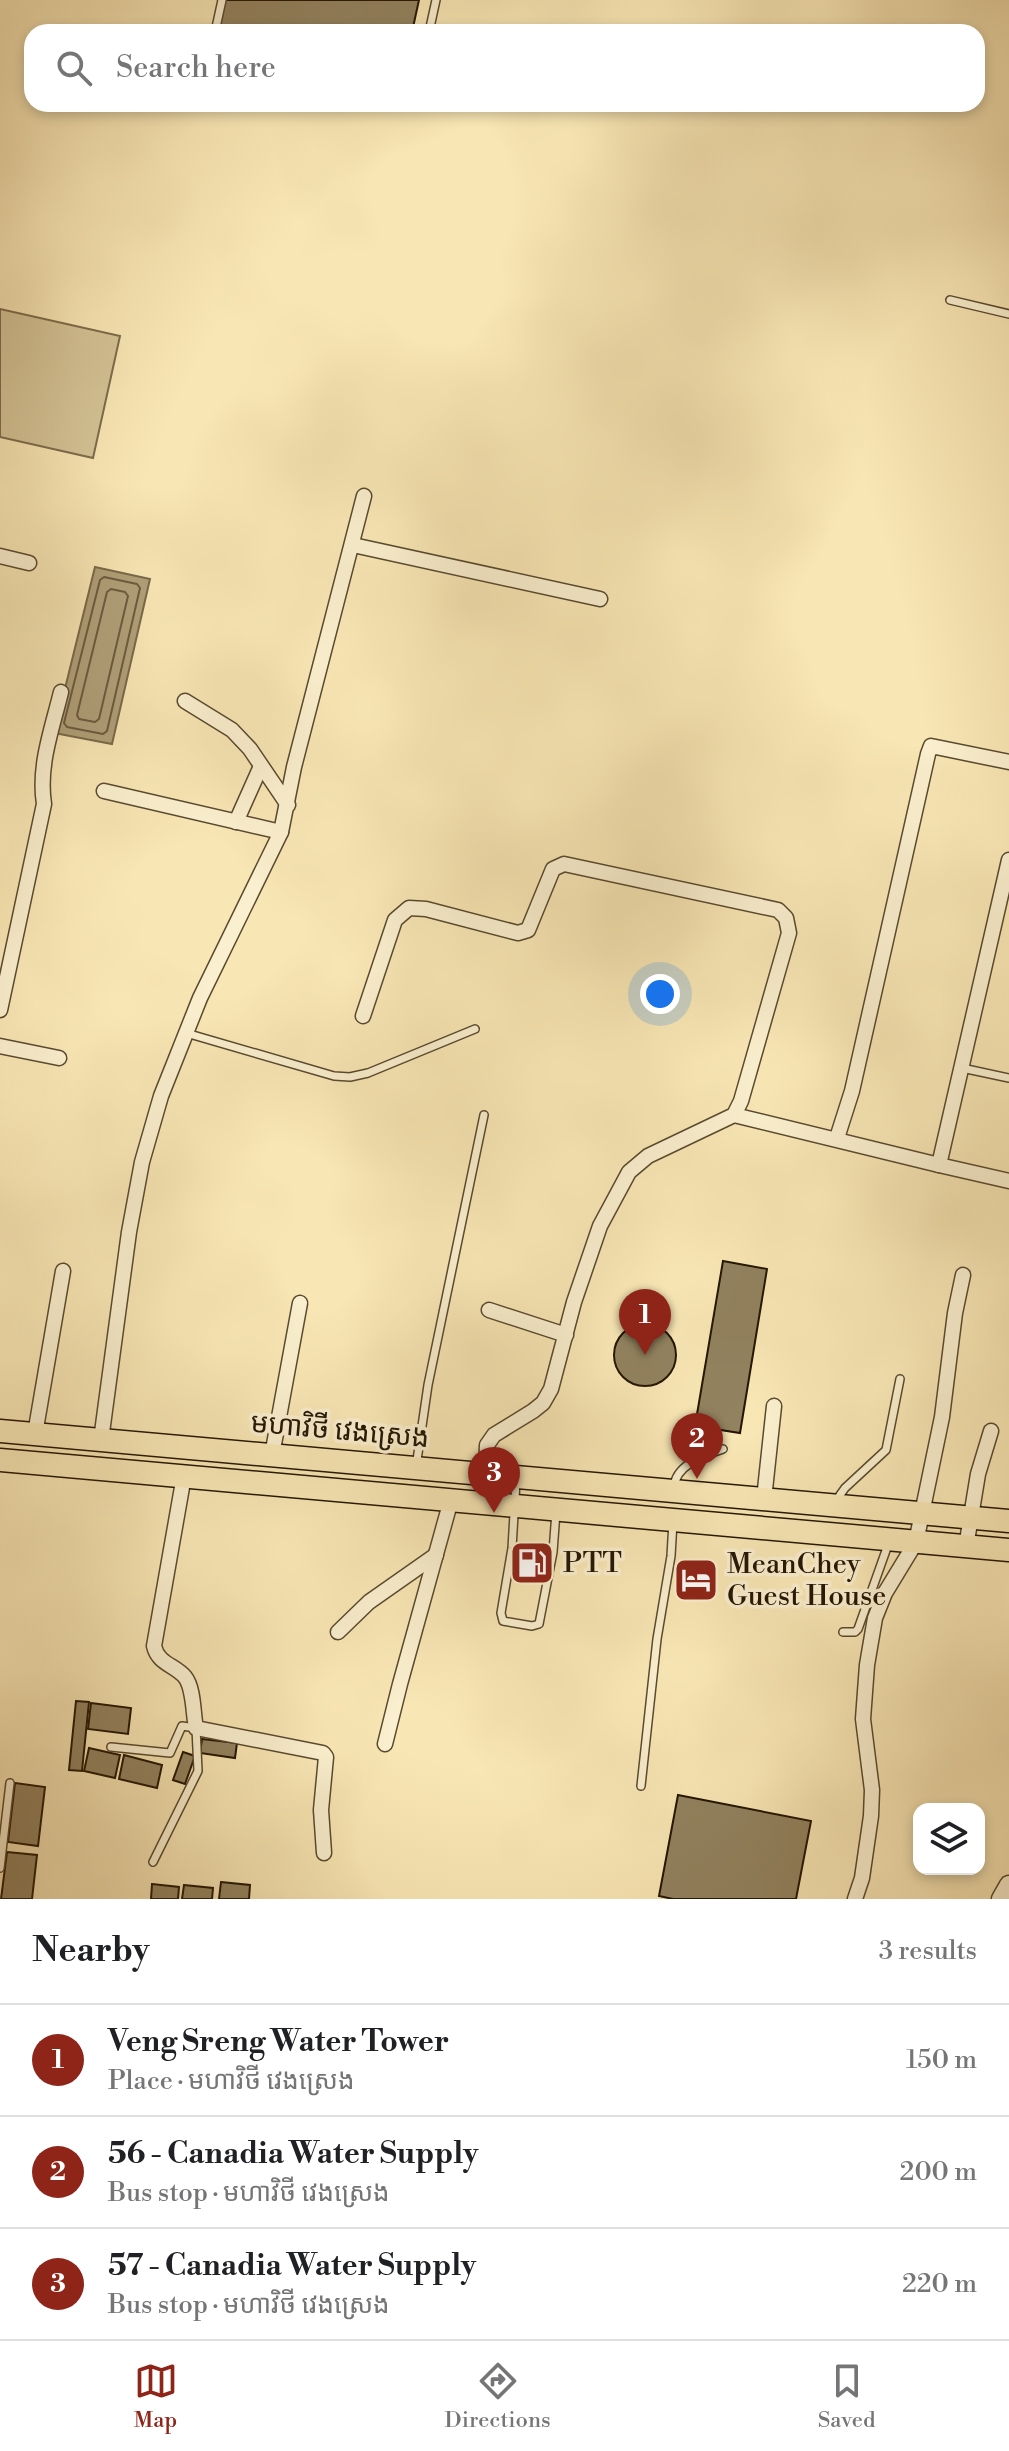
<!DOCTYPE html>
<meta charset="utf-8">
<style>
body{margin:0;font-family:"Libre Bodoni","Noto Sans Khmer",serif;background:#f2f2f2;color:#202124}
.controls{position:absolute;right:24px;bottom:24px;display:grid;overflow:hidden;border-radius:16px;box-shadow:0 4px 12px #0003}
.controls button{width:72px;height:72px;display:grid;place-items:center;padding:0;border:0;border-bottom:2px solid #e0e0e0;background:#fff;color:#202124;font:40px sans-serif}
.you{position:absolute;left:660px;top:994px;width:28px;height:28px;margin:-20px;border:6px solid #fff;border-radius:50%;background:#1a73e8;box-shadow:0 0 0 12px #1a73e833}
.badge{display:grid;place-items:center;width:52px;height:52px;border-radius:50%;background:#8f2418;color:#fff;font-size:26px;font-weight:700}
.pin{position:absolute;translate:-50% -66px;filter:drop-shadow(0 2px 4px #0008)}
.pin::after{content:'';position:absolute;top:42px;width:28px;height:24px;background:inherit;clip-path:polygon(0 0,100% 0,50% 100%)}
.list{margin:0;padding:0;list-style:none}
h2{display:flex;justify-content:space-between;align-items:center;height:104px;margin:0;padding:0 32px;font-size:34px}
h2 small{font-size:26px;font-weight:400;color:#757577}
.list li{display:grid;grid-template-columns:52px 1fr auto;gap:24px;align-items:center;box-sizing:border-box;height:112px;padding:0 32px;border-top:2px solid #e0e0e0}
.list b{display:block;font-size:30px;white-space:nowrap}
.list p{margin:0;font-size:26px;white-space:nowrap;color:#757577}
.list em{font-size:26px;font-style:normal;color:#757577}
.icon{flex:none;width:44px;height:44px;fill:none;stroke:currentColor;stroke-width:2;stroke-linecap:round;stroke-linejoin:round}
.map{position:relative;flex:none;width:1009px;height:1899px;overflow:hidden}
.search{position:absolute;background:#fff;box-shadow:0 4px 12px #0003;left:24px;right:24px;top:24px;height:88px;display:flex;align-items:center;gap:20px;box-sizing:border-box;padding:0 28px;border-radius:24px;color:#757577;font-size:30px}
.sheet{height:440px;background:#fff}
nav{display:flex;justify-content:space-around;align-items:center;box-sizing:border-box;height:112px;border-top:2px solid #e0e0e0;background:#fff;font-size:22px;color:#757577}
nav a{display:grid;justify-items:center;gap:4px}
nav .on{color:#8f2418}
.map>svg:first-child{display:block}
</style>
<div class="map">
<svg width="1009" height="1899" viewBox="0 0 1009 1899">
<rect width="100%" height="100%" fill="#f8e6b4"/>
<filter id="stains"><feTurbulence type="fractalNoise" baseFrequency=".0025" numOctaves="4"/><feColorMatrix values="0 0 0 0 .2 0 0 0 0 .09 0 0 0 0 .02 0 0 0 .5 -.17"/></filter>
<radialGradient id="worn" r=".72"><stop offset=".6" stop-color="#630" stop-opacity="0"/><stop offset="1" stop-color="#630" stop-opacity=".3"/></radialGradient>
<polygon fill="#d4c396" stroke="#7c6c4c" stroke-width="2" points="0,309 120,336 93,458 0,437"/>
<polygon fill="#b09f78" stroke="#786849" stroke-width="2" points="95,567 150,579 112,744 54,733"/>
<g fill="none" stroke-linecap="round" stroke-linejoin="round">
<g stroke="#6a5a3e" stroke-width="2">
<polygon points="104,577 137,584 140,588 107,731 103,734 67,727 64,723 100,580"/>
<polygon points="111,589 125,592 128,596 99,719 95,722 79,719 77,715 107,592"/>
</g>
</g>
<g fill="#92825f" stroke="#241603" stroke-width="2">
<polygon points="224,0 419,0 412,32 216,32"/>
<polygon points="723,1261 767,1269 740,1433 695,1426"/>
<circle cx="645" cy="1355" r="31"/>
<polygon points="76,1701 89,1702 82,1771 69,1770"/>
<polygon points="91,1703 131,1708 128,1734 88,1729"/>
<polygon points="202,1739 237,1743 235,1758 200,1753"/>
<polygon points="89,1748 120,1755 115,1778 84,1771"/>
<polygon points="183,1752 195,1756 185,1784 173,1780"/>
<polygon points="124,1755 162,1765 157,1788 119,1779"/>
<polygon points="15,1783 45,1787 38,1846 8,1842"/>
<polygon points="678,1795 811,1821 796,1899 673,1899 659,1896"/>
<polygon points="7,1852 37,1855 32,1899 1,1899"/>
<polygon points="221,1882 250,1885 249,1899 219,1899"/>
<polygon points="152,1884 179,1887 178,1899 151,1899"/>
<polygon points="184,1885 213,1888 212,1899 182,1899"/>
</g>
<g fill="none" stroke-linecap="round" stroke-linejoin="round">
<g stroke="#594a2f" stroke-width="10">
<g id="service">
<polyline points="215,32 222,0"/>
<polyline points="429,32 436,0"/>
<polyline points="950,300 1009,314"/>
<polyline points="186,1033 334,1076 350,1077 368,1073 475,1029"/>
<polyline points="962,1068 1009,1078"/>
<polyline points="416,1467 428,1385 484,1115"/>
<polyline points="516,1481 512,1548 501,1613 503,1621 532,1626 539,1624 553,1552 556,1512"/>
<path d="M 674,1487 C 676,1464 704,1456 723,1449"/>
<polyline points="835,1502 845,1488 886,1450 900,1379"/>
<polyline points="843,1632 855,1632 858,1629 889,1542"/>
<polyline points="111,1747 170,1753 182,1726 196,1728 198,1771 153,1862"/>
<polyline points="641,1786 657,1639 671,1556 673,1522"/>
<polyline points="0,1868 10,1783"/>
</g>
</g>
<g stroke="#594a2f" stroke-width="17">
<g id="minor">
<polyline points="353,545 600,599"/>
<polyline points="0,556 29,563"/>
<polyline points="185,701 232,730 250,749 288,805"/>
<polyline points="104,791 281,832"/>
<polyline points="236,822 261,766"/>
<polyline points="1009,860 939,1165 1009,1181"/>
<path d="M 0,1010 L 44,804 C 38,766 52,729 61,692"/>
<polyline points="363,1016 395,920 409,908 426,909 518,933 528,930 553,869 564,864 778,910 786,918 789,933 741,1101 734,1115 648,1156 629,1172 600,1226 574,1302 551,1389 543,1403 533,1411 494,1435 487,1445 486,1474"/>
<polyline points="0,1046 59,1058"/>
<polyline points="734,1115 939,1165"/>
<polyline points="837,1138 852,1091 928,754 931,746 1009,762"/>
<polyline points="489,1310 566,1335"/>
<polyline points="35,1434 63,1271"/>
<polyline points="101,1440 129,1232 142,1162 161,1096 200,998 281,832 294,767 364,496"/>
<polyline points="272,1455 300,1303"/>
<path d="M 184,1476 L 154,1646 C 158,1664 175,1665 185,1677 C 194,1688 193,1714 196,1728 L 323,1753 L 326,1757 L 321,1810 L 324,1853"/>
<polyline points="764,1499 774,1406"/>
<polyline points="966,1547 978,1474 991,1431"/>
<polyline points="338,1632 369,1602 436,1555"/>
<polyline points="385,1744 400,1684 451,1500"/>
<polyline points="855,1899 862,1878 871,1816 872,1790 863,1719 867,1665 875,1618 885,1593 916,1542 942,1417 955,1313 963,1275"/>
</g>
</g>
<g stroke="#594a2f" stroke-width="21">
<polyline id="tertiary" points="1001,1899 1009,1885"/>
</g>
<g stroke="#241603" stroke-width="25">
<g id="primary">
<polyline points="0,1431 1009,1521"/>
<polyline points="0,1460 1009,1550"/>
</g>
</g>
<use href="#service" stroke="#faefce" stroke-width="7"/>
<use href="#minor" stroke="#faefce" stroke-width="14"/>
<use href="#tertiary" stroke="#faefce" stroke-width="18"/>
<use href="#primary" stroke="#f8e6b4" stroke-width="22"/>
</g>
<defs>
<g id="fuel-square" transform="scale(2.3)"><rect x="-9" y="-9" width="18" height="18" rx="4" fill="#8f2418" stroke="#faefce"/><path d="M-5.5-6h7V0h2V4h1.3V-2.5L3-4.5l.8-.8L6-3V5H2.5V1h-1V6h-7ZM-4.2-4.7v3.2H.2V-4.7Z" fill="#fff"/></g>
<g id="hotel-square" transform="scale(2.3)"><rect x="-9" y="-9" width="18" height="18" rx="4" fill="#8f2418" stroke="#faefce"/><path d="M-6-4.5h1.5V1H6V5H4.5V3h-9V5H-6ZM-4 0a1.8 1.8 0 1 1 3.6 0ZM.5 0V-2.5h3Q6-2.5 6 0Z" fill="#fff"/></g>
</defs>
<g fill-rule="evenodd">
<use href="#fuel-square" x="532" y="1563"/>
<use href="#hotel-square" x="696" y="1580"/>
</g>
<g text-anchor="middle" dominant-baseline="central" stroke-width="7" stroke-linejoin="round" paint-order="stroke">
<g font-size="28" fill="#241603" stroke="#faefce">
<text transform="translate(340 1431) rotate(5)">មហាវិថី វេងស្រេង</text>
</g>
<g font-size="28" fill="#241603" stroke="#faefce" text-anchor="start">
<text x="563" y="1563">PTT</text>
<text x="727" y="1564">MeanChey<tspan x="727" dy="32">Guest House</tspan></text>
</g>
</g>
<rect width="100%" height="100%" filter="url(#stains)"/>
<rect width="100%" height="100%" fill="url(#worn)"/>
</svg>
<div class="controls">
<button><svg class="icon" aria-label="layers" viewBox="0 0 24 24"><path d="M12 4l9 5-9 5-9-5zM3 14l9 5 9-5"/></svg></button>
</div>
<div class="you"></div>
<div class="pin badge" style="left:645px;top:1355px">1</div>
<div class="pin badge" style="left:697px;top:1479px">2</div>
<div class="pin badge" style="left:494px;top:1513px">3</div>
<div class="search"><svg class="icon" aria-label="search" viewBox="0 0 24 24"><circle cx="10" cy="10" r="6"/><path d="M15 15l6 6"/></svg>Search here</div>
</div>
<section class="sheet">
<h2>Nearby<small>3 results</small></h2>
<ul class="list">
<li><span class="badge">1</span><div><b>Veng Sreng Water Tower</b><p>Place · មហាវិថី វេងស្រេង</p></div><em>150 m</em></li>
<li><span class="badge">2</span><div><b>56 - Canadia Water Supply</b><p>Bus stop · មហាវិថី វេងស្រេង</p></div><em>200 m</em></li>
<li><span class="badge">3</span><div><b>57 - Canadia Water Supply</b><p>Bus stop · មហាវិថី វេងស្រេង</p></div><em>220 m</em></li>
</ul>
</section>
<nav>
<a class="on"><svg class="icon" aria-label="map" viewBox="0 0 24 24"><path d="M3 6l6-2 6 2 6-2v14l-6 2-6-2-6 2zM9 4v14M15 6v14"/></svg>Map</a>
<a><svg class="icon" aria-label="directions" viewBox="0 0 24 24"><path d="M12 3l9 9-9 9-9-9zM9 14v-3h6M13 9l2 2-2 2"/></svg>Directions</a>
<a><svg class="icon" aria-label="saved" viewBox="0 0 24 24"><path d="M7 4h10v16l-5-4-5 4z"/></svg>Saved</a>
</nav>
